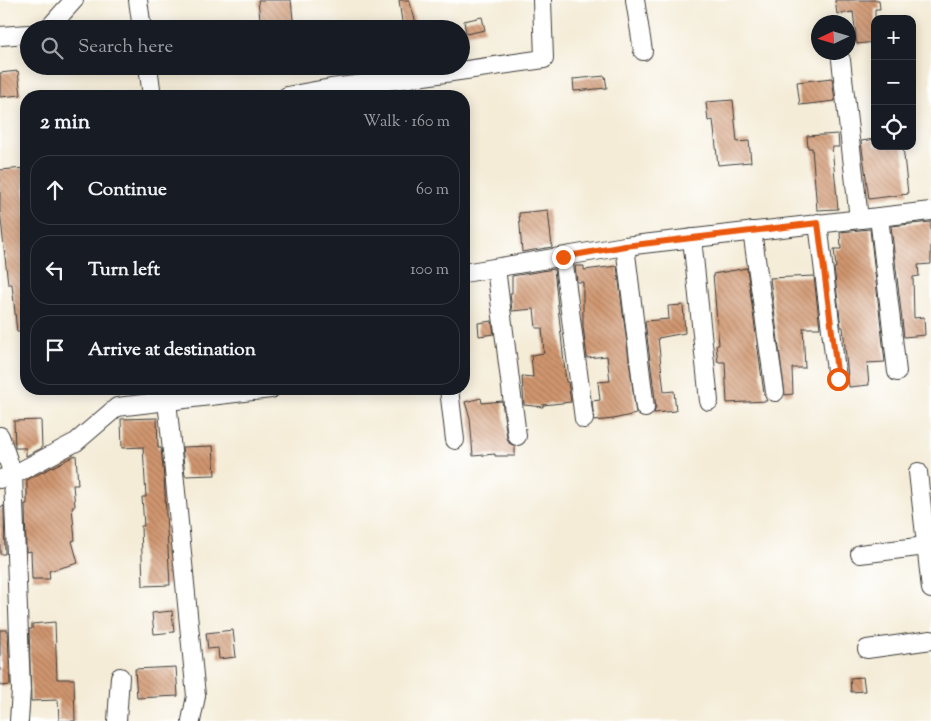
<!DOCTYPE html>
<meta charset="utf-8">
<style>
body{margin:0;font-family:"Sorts Mill Goudy",serif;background:#242831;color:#f1f3f6}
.controls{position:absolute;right:15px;top:15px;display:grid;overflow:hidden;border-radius:10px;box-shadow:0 2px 12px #0003}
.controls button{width:45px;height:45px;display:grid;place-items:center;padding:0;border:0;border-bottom:1px solid #363941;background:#171b24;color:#f1f3f6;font:25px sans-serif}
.compass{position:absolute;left:811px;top:15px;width:45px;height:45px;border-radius:50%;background:#171b24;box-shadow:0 2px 12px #0003;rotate:266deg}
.stop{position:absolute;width:15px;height:15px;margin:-11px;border:4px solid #ea580c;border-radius:50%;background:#fff}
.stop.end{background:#ea580c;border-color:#fff;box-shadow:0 1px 5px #0008}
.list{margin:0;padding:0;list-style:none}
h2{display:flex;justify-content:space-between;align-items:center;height:65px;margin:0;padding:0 20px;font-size:21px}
h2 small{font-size:16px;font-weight:400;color:#9ea1a6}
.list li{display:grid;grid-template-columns:32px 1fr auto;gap:15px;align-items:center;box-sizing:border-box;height:70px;margin:0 10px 10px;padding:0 10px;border:1px solid #363941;border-radius:20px}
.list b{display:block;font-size:19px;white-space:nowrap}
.list em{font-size:16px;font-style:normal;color:#9ea1a6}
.icon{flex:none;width:28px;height:28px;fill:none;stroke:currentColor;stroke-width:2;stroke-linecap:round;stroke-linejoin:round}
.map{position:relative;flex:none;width:931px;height:721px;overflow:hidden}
.search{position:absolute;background:#171b24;box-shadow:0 2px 12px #0003;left:20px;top:20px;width:450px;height:55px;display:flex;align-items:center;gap:12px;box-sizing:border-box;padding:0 18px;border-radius:28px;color:#9ea1a6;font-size:19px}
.panel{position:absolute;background:#171b24;box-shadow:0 2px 12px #0003;left:20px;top:90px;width:450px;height:305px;border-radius:20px}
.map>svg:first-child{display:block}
</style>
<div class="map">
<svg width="931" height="721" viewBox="0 0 931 721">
<defs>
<pattern id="building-back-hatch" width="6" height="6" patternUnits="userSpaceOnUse" patternTransform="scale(1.25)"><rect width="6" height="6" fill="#d0966f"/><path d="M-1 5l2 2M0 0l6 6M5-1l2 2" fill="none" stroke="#a87a5a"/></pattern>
</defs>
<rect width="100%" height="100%" fill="#fff"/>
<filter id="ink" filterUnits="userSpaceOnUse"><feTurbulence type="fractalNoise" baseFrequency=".02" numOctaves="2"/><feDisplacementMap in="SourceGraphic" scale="10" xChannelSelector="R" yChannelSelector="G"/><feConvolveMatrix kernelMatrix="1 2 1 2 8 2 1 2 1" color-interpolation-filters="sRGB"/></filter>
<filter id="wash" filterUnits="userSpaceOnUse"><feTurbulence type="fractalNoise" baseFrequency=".0096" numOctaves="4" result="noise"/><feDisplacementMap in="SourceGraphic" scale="20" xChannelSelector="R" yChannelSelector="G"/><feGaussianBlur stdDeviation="1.12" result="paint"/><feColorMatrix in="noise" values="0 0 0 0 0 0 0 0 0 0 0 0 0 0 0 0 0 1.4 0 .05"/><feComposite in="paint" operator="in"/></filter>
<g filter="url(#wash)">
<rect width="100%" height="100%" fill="#f4ecd7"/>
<g id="blocks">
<g fill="url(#building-back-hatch)">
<polygon points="258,0 291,0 294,29 261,29"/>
<polygon points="399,0 409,0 418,29 403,29"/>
<polygon points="835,0 879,0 880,9 875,9 875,42 857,44 853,12 837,14"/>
<polygon points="482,17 485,30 466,34 464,21"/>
<polygon points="18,71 21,95 0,97 0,73"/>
<polygon points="605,76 607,88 574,91 573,79"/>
<polygon points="832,78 835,101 800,105 797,82"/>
<polygon points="733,100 737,142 749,141 751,162 718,165 713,120 708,121 706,102"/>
<polygon points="838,134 839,147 832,147 838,209 817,210 812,148 808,148 807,136"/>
<polygon points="875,139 875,146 903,146 908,194 869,199 861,141"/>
<polygon points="25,168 26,187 24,187 26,207 26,332 17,332 12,284 8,284 0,211 0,170"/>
<polygon points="548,210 552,247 522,252 519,213"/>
<polygon points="931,222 931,264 918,265 919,276 913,277 914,318 924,317 925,335 904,337 891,226"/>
<polygon points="870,229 885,362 867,363 869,385 849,387 843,327 841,327 834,268 836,268 834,249 841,249 840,232"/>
<polygon points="575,266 584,266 584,270 617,266 636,414 613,419 594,421 592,401 600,400 598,382 610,381 607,356 587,358 583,326 583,282 577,282"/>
<polygon points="747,268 764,394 767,401 727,403 725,362 718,362 716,345 719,345 713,274"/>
<polygon points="554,269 566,382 568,382 571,402 543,405 543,407 524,405 522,376 533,377 531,355 544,353 542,328 536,328 534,309 512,311 510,293 512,293 512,276"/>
<polygon points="814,276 820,328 803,328 805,368 792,368 793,394 785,395 770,278"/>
<polygon points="683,305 685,333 658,338 664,392 674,391 676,411 654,413 656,407 645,321 669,319 668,306"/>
<polygon points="492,321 494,334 479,336 478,323"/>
<polygon points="481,398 482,403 502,401 507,438 509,443 515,446 515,456 495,456 495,454 473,456 470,418 465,402"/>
<polygon points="157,418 158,448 161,448 164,477 170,585 143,586 141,526 144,526 142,497 146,497 143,447 122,448 121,419"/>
<polygon points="41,420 42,448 26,456 26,448 15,448 14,421"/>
<polygon points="213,446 215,475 185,476 182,447"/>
<polygon points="76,455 78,485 73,485 75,506 72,507 75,540 72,541 78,563 49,571 50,579 32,579 31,551 26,552 25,504 27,504 27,480"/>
<polygon points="4,506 5,554 0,554 0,507"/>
<polygon points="172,611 174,632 154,634 152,613"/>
<polygon points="55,622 57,679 74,679 75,721 59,721 58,700 31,701 29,629 32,629 32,624"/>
<polygon points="0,630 8,630 10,685 0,686"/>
<polygon points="233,630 236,657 219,659 218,648 208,649 206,633"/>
<polygon points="176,667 178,696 137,698 135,669"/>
<polygon points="863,677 865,691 851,692 850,678"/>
</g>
</g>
</g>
<g filter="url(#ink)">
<use href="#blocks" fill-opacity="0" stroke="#3c3b38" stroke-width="1"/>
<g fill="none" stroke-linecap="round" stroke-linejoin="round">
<g stroke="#3c3b38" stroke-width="20">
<g id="minor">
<polyline points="138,0 142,29"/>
<polyline points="635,0 643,51"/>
<polyline points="48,29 74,0"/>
<polyline points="0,36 29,34"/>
<polyline points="841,60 859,219"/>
<polyline points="148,66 152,96"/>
<polyline points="287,96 331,88 403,79 544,59 542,0"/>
<polyline points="879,217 897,372"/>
<polyline points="818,223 837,379"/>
<polyline points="752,231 775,392"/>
<polyline points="692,238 709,401"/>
<polyline points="625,246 645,408"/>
<polyline points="563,257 584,419"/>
<polyline points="496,268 517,436"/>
<polyline points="464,273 625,246 931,211"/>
<polyline points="449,389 455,440"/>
<polyline points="167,400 196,696 191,721"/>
<polyline points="0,436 13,475 76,442 117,407 271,389"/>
<polyline points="918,472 931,589"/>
<polyline points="0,479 13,475 21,690 19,721"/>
<polyline points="860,554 926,546"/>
<polyline points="867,649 931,640"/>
<polyline points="117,721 120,677"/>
</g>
</g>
<use href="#minor" stroke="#fff" stroke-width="18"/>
</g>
</g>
<g fill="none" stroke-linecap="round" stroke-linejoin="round" filter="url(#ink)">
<polyline stroke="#ea580c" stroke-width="6" points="563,257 625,246 818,223 838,379"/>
</g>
</svg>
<div class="controls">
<button>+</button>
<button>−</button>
<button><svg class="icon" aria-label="locate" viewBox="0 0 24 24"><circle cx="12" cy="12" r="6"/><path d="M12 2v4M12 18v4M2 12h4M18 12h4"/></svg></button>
</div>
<svg class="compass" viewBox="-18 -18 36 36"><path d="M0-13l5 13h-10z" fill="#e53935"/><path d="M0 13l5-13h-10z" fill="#9ea1a6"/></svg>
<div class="stop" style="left:838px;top:379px"></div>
<div class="stop end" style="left:563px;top:257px"></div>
<div class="search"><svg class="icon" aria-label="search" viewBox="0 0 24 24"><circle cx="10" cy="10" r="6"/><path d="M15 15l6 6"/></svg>Search here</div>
<section class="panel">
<h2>2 min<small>Walk · 160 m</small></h2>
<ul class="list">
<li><svg class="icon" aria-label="ahead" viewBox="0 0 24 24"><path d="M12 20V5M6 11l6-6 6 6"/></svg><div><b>Continue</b></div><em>60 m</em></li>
<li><svg class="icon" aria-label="left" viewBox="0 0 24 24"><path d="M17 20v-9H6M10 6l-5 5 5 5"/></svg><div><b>Turn left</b></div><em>100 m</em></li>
<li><svg class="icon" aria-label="arrive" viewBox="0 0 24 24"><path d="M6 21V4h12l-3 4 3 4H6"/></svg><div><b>Arrive at destination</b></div></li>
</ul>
</section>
</div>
